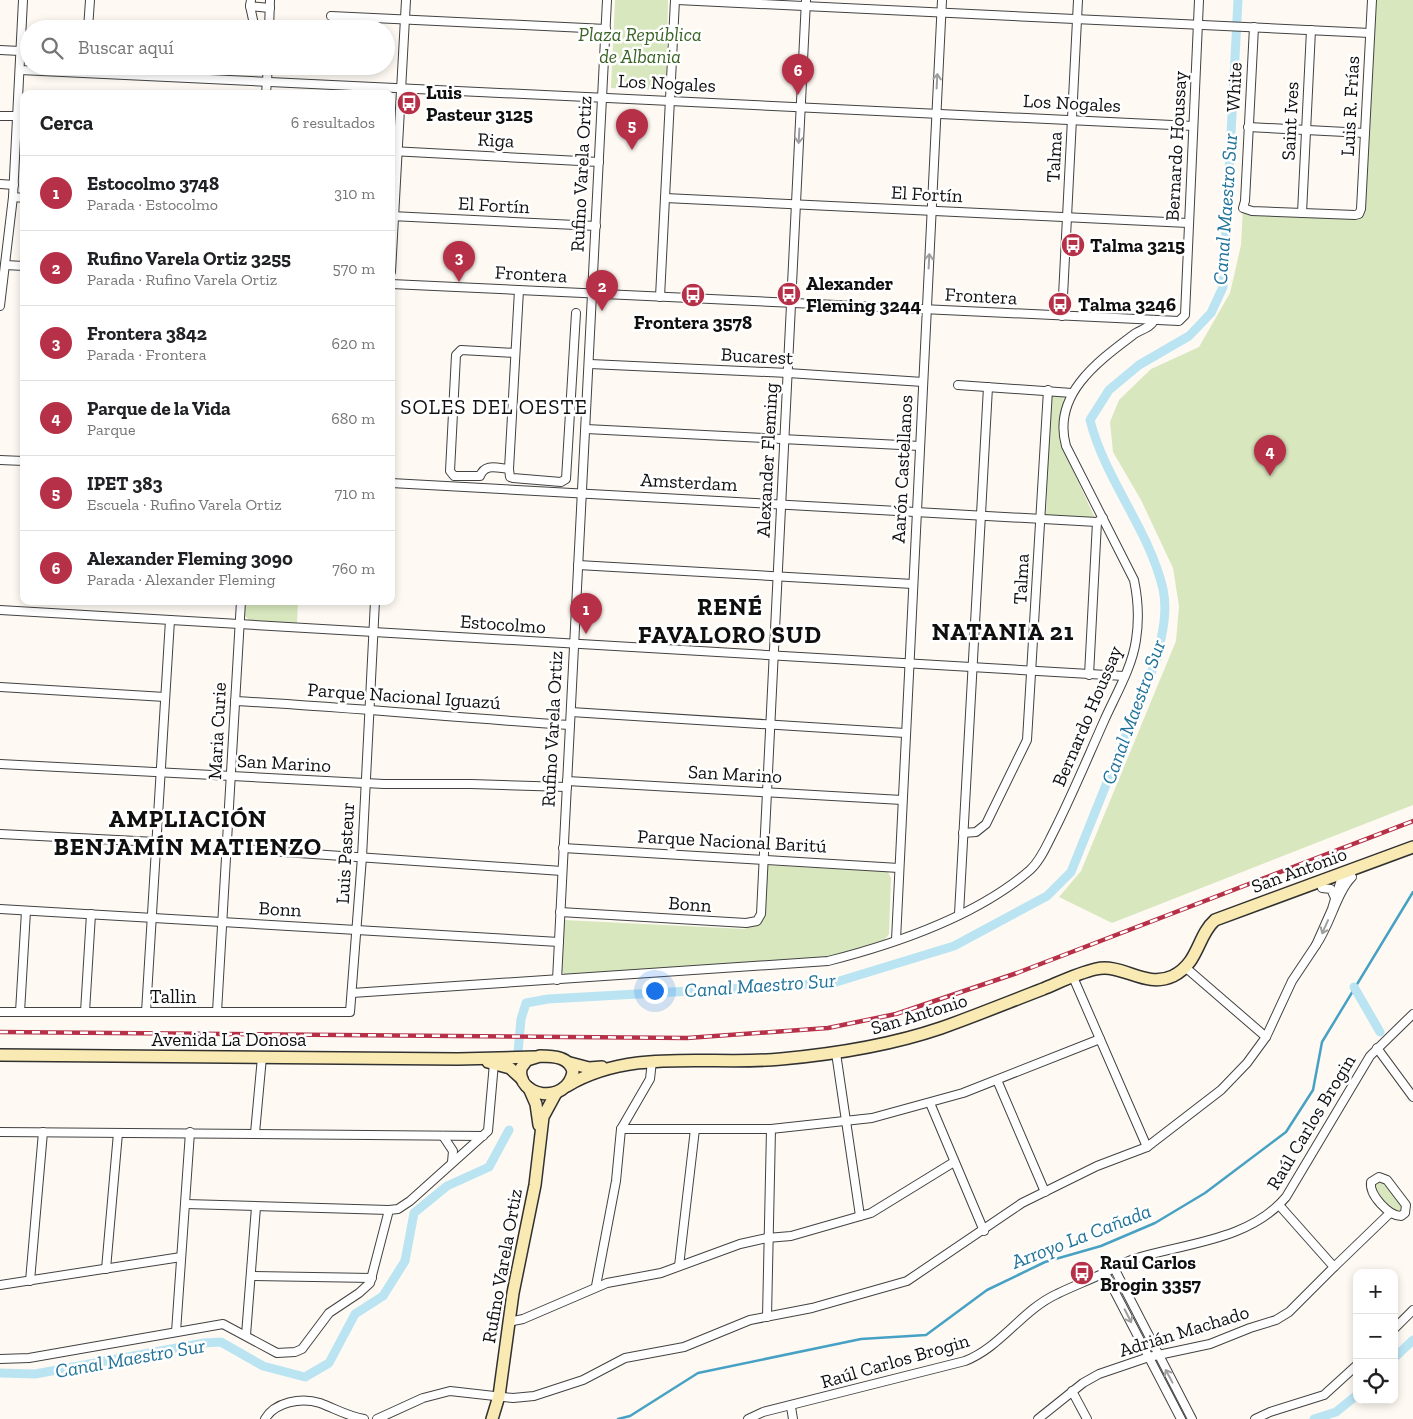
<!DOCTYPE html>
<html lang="es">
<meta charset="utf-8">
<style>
body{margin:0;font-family:"Zilla Slab",serif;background:#f2f2f2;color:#202124}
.controls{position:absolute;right:15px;bottom:15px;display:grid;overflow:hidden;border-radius:10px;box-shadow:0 2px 8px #0003}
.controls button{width:45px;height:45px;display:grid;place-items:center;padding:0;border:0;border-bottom:1px solid #e0e0e0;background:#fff;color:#202124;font:25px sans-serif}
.you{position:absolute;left:654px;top:990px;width:18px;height:18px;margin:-12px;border:4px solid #fff;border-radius:50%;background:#1a73e8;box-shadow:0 0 0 8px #1a73e833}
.badge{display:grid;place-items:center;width:32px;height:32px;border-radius:50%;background:#b63148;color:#fff;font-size:16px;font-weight:700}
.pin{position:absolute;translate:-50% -41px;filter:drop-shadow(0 1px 2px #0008)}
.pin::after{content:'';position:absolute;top:26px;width:18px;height:15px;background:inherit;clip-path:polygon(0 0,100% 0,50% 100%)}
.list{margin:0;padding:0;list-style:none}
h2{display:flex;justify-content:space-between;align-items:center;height:65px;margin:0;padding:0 20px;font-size:21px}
h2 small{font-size:16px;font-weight:400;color:#757577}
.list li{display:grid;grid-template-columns:32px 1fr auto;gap:15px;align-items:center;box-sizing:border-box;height:75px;padding:0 20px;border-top:1px solid #e0e0e0}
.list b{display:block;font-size:19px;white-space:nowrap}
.list p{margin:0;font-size:16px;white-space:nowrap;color:#757577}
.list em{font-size:16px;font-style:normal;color:#757577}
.icon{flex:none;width:28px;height:28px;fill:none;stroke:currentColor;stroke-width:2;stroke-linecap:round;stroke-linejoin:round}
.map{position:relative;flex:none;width:1413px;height:1419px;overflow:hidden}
.search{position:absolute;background:#fff;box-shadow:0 2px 8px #0003;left:20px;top:20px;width:375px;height:55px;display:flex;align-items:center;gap:12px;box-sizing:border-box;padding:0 18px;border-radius:28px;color:#757577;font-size:19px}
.panel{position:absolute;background:#fff;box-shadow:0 2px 8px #0003;left:20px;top:90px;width:375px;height:515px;border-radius:10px}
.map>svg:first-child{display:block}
</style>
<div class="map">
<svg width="1413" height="1419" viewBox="0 0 1413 1419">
<rect width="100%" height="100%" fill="#fefaf3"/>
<g fill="#d8e7be">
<polygon points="615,0 668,0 666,90 611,88"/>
<polygon points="1372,0 1413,0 1413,805 1112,923 1059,897 1081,871 1176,641 1179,606 1173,568 1141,500 1113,452 1110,422 1119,400 1151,369 1199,347 1230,293 1241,245 1243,208 1359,214"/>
<polygon points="1050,395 1064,395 1060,434 1063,449 1095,518 1046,516"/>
<polygon points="244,601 298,601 297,623 250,621 243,614"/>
<polygon points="766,865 888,872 891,878 889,934 884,941 827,957 566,975 562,972 564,920 744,929 755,925"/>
<polygon points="1379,1180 1386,1182 1402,1205 1400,1211 1393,1210 1376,1190 1375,1184"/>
</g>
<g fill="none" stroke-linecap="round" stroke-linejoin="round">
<polyline stroke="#47a1c4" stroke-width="2.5" points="618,1419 630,1416 698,1373 861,1339 926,1335 987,1290 1045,1262 1101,1246 1155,1223 1205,1193 1286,1132 1313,1090 1322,1042 1413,892"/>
<g stroke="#bbe4f2" stroke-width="9">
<polyline points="1354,987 1380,1032"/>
<path d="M 518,1052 L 521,1019 L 526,1003 L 548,999 L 833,983 L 954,946 L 1047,896 L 1071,872 L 1157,658 C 1162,635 1168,612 1163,589 C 1149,529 1105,480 1090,420 L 1109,390 L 1139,365 L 1189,336 L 1211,313 L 1223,287 L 1238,0"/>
<polyline points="1394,1358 1413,1340"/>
<polyline points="0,1373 35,1374 204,1343 221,1342 263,1366 305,1377 329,1363 355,1314 383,1296 405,1261 414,1213 447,1186 489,1167 509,1130"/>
<polyline points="1314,1419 1336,1412 1357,1395"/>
</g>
<g stroke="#424242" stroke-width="10">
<g id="street">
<polyline points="251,0 250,6 270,8"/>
<polyline points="677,0 1370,33"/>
<polyline points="250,6 255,29"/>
<polyline points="331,16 606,29"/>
<polyline points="1254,27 1245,201 1243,208 1252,211 1355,215 1359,214 1361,209 1372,0"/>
<polyline points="88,29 90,0"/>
<polyline points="269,29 270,0"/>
<polyline points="0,50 20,51"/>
<polyline points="20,70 1193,126"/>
<polyline points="266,94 268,66"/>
<polyline points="0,116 17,116"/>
<polyline points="1248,127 1365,133"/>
<polyline points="391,151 599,162"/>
<polyline points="0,184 14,185"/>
<polyline points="13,197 24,198"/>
<polyline points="665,198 1188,223"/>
<polyline points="1302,213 1311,30"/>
<polyline points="391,216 596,226"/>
<polyline points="5,265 24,266"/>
<polyline points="391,272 406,0"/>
<polyline points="391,284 1179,321 1185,315 1199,0"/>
<polyline points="660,297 675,0"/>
<polyline points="0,306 13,197 23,0"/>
<polyline points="1062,316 1078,0"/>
<path d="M 515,353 L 461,350 L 456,355 L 450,471 L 454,476 L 480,476 C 485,463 497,468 509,469 L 510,477 L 513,478 L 561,482 L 566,479 L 576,313"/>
<polyline points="590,364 788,373 923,382"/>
<polyline points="958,385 1072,393"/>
<polyline points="586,429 920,446"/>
<polyline points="0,460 24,461"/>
<polyline points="509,469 519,290"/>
<polyline points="391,483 1097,522 1103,518"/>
<polyline points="578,565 913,584"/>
<polyline points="0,610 1124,676"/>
<polyline points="1089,675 1097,522"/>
<polyline points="0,687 165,697"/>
<path d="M 235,701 C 347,707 458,718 570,725"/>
<polyline points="571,712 905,733"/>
<polyline points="0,764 384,784 471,784 567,787"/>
<polyline points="567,781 902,800"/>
<polyline points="963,833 976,832 986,824 1027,740 1048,390"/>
<polyline points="0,834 156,842"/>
<polyline points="226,848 562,871"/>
<polyline points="563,848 899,868"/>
<path d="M 1347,872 L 1340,883 L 1332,909 L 1316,945 C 1330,925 1337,892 1352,877"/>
<polyline points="1322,888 1331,889 1335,898"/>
<polyline points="0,909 559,942"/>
<polyline points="560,912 746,923 757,921 761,914 806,0"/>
<polyline points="959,914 988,387"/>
<polyline points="896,940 942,0"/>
<polyline points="1185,967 1266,1037"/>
<polyline points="1073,977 1147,1147"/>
<polyline points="557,980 607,0"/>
<path d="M 352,993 L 828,961 C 895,944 977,916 1030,870 C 1040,861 1046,847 1052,835 C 1071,798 1087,759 1104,721 C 1115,696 1132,668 1136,640 C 1139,621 1138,599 1134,580 L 1066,446 C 1052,395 1097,362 1133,335 C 1139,330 1151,328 1154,320"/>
<polyline points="0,1012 350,1012 362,857 375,601"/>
<polyline points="20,1012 26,911"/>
<polyline points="85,1012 91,914"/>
<polyline points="146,1012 170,620"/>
<polyline points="217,1012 241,601"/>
<polyline points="1377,1048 1413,1097"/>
<polyline points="836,1053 860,1216"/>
<polyline points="997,1080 1045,1192"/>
<polyline points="930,1103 984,1231"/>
<polyline points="621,1129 771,1129 872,1118 963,1093 1100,1039"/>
<polyline points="0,1132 483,1136"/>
<polyline points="255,1133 262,1057"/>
<polyline points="443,1136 453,1151 452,1162"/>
<path d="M 1379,1177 L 1387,1180 L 1406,1205 L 1405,1213 L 1401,1216 C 1389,1216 1369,1195 1371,1182 Z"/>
<polyline points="186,1204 389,1210"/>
<polyline points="1279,1205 1334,1267 1390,1213"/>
<polyline points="679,1266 695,1129"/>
<polyline points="1114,1268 1192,1419"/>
<polyline points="106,1269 118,1133"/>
<polyline points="1105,1273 1181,1419"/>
<polyline points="251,1276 372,1278"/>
<polyline points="30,1281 43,1132"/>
<polyline points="0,1285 181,1257"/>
<polyline points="596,1286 616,1181 621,1129 650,1079 652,1061"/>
<polyline points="767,1317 771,1129"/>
<polyline points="508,1322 523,1319 607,1283 661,1273 740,1244 767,1238 791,1236 871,1213 954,1162"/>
<polyline points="1394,1329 1413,1310"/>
<polyline points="176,1332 190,1132"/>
<polyline points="246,1335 256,1207"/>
<polyline points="0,1359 29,1358 223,1324 277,1353 295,1352 302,1349 329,1313 359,1293 370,1283 389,1210 398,1209 410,1201 488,1131 494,1063"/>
<polyline points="1072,1391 1087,1419"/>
<polyline points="791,1407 793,1419"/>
<path d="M 265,1419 C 275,1402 301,1397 320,1403 C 336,1409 347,1416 364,1419"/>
<polyline points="377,1419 423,1398 450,1391 513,1398 534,1396 583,1380 625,1358 684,1347 750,1320 812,1308 907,1281 1022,1203 1097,1166 1147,1147 1221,1090 1247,1063 1266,1037 1292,981 1316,945"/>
<path d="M 748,1419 L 763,1412 L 965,1361 C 1001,1347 1022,1310 1057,1294 C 1073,1286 1090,1280 1106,1272 C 1116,1267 1126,1261 1137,1258 C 1187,1243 1250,1240 1286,1197 L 1370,1056 L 1413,1014"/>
<polyline points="1038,1419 1083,1383 1099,1374 1149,1357 1210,1344 1250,1328 1276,1320 1289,1312 1334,1267"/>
<polyline points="1255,1419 1270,1412 1324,1395 1357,1365"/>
</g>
</g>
<g stroke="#313131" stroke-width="14">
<g id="secondary">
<polyline points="0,1055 458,1059 534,1057"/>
<path d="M 540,1056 C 554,1056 570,1057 573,1072 C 567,1105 516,1098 521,1068 L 527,1060 Z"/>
<polyline points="488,1062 510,1068 522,1079"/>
<polyline points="570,1063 589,1068 602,1067"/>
<path d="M 567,1086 C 632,1047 710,1066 781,1059 C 836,1054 888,1046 941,1028 C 975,1016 1009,1002 1043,989 C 1060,982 1078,973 1096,969 C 1123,963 1145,989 1173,976 C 1199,963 1197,936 1215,920 L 1413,847"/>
<polyline points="529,1088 536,1104 539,1125"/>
<polyline points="492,1419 499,1396 513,1293 535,1185 543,1117 556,1093"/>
</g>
</g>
<use href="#street" stroke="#fff" stroke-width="8"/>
<use href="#secondary" stroke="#f9e9b3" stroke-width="11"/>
<g stroke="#b63148" stroke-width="4.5">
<polyline id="rail" points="0,1032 687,1038 828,1028 896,1014 1017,973 1413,821"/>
</g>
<use href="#rail" stroke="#fff" stroke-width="2.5" stroke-dasharray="8" stroke-linecap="butt"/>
</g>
<defs><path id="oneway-shaft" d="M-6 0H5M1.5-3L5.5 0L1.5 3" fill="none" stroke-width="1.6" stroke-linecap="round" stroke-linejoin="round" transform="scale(1.25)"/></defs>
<g stroke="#9f9f9f">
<use href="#oneway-shaft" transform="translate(937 81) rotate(-87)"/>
<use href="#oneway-shaft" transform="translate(799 136) rotate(93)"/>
<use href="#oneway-shaft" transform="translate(929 261) rotate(-87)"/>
<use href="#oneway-shaft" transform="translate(1325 927) rotate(114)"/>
<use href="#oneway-shaft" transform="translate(1128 1316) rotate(63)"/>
<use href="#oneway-shaft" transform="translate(1169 1376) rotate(-118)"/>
</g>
<defs>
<g id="bus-disc" transform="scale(1.25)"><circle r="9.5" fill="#b63148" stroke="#fff"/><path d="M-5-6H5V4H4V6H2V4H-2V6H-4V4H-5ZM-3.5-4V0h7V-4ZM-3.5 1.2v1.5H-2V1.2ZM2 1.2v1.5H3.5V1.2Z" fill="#fff"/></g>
</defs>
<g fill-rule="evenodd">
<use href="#bus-disc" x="409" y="103"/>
<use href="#bus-disc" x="1073" y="245"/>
<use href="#bus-disc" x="789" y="294"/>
<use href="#bus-disc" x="693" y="295"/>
<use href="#bus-disc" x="1060" y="304"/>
<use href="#bus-disc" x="1082" y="1273"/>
</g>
<g text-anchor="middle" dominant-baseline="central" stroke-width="5" stroke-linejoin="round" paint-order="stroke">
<g font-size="19" font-style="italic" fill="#396324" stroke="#fff">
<text x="640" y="34">Plaza República<tspan x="640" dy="22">de Albania</tspan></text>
</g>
<g font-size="19" fill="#0f0f0f" stroke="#fff">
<text transform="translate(667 83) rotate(3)">Los Nogales</text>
<text transform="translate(1234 87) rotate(-87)">White</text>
<text transform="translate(1072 103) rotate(3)">Los Nogales</text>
<text transform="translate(1350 106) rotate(-87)">Luis R. Frías</text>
<text transform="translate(1290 121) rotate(-87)">Saint Ives</text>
<text transform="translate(496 140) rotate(3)">Riga</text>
<text transform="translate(1176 146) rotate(-87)">Bernardo Houssay</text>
<text transform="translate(1054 157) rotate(-87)">Talma</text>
<text transform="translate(581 174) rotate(-87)">Rufino Varela Ortiz</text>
<text transform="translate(927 194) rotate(3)">El Fortín</text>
<text transform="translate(494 205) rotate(3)">El Fortín</text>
<text transform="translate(531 274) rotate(3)">Frontera</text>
<text transform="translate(981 296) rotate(3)">Frontera</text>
<text transform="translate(757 356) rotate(3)">Bucarest</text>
<text transform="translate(767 460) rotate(-87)">Alexander Fleming</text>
<text transform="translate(902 469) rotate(-87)">Aarón Castellanos</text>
<text transform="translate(689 482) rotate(3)">Amsterdam</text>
<text transform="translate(1021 579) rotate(-87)">Talma</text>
<text transform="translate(503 624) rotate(4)">Estocolmo</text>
<text transform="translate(404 696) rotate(4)">Parque Nacional Iguazú</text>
<text transform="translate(1087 716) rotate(-67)">Bernardo Houssay</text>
<text transform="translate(552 729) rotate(-87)">Rufino Varela Ortiz</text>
<text transform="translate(217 731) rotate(-87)">Maria Curie</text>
<text transform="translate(284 763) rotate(3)">San Marino</text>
<text transform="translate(735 774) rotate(3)">San Marino</text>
<text transform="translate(732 841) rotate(3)">Parque Nacional Baritú</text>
<text transform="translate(345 853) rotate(-87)">Luis Pasteur</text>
<text transform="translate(1299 870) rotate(-20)">San Antonio</text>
<text transform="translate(690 904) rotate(4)">Bonn</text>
<text transform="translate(280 909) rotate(3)">Bonn</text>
<text x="173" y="996">Tallin</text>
<text transform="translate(919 1014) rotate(-17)">San Antonio</text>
<text x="229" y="1039">Avenida La Donosa</text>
<text transform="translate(1311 1122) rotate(-59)">Raúl Carlos Brogin</text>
<text transform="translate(502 1266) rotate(-80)">Rufino Varela Ortiz</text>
<text transform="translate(1184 1331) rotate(-17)">Adrián Machado</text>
<text transform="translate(895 1361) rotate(-16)">Raúl Carlos Brogin</text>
</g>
<g font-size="19" font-weight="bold" fill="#0f0f0f" stroke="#fff" text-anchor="start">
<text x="426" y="92">Luis<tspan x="426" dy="22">Pasteur 3125</tspan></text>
<text x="1090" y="245">Talma 3215</text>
<text x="806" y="283">Alexander<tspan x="806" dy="22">Fleming 3244</tspan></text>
<text x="1078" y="304">Talma 3246</text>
<text x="693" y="322" text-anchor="middle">Frontera 3578</text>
<text x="1100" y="1262">Raul Carlos<tspan x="1100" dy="22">Brogin 3357</tspan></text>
</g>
<g font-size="20" font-style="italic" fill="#217399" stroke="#fff">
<text transform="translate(1225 209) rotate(-86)">Canal Maestro Sur</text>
<text transform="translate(1133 712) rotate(-70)">Canal Maestro Sur</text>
<text transform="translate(760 985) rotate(-4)">Canal Maestro Sur</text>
<text transform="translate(1081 1236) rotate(-21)">Arroyo La Cañada</text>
<text transform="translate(130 1358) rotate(-10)">Canal Maestro Sur</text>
</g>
<g font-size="21" letter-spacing="1" fill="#0f0f0f" stroke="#fff">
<text x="494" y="406">SOLES DEL OESTE</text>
</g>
<g font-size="24" font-weight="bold" letter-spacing="1" fill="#0f0f0f" stroke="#fff">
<text x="730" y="606">RENÉ<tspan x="730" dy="28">FAVALORO SUD</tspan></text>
<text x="1003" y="631">NATANIA 21</text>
<text x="188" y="818">AMPLIACIÓN<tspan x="188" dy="28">BENJAMÍN MATIENZO</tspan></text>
</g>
</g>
</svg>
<div class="controls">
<button>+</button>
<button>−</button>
<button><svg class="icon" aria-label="locate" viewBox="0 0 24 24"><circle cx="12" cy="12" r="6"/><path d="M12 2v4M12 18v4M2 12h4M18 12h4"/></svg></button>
</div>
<div class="you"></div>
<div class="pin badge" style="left:586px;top:634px">1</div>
<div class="pin badge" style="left:602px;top:311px">2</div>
<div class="pin badge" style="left:459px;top:282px">3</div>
<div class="pin badge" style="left:1270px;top:476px">4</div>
<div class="pin badge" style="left:632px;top:150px">5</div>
<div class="pin badge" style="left:798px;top:95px">6</div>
<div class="search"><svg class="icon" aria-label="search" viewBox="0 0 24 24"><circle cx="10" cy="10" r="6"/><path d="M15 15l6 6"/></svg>Buscar aquí</div>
<section class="panel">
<h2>Cerca<small>6 resultados</small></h2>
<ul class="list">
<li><span class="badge">1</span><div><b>Estocolmo 3748</b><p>Parada · Estocolmo</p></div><em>310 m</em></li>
<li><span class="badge">2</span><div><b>Rufino Varela Ortiz 3255</b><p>Parada · Rufino Varela Ortiz</p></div><em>570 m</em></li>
<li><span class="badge">3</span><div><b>Frontera 3842</b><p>Parada · Frontera</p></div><em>620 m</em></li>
<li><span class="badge">4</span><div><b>Parque de la Vida</b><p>Parque</p></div><em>680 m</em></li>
<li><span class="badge">5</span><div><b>IPET 383</b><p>Escuela · Rufino Varela Ortiz</p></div><em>710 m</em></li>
<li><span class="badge">6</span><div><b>Alexander Fleming 3090</b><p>Parada · Alexander Fleming</p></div><em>760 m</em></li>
</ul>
</section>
</div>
